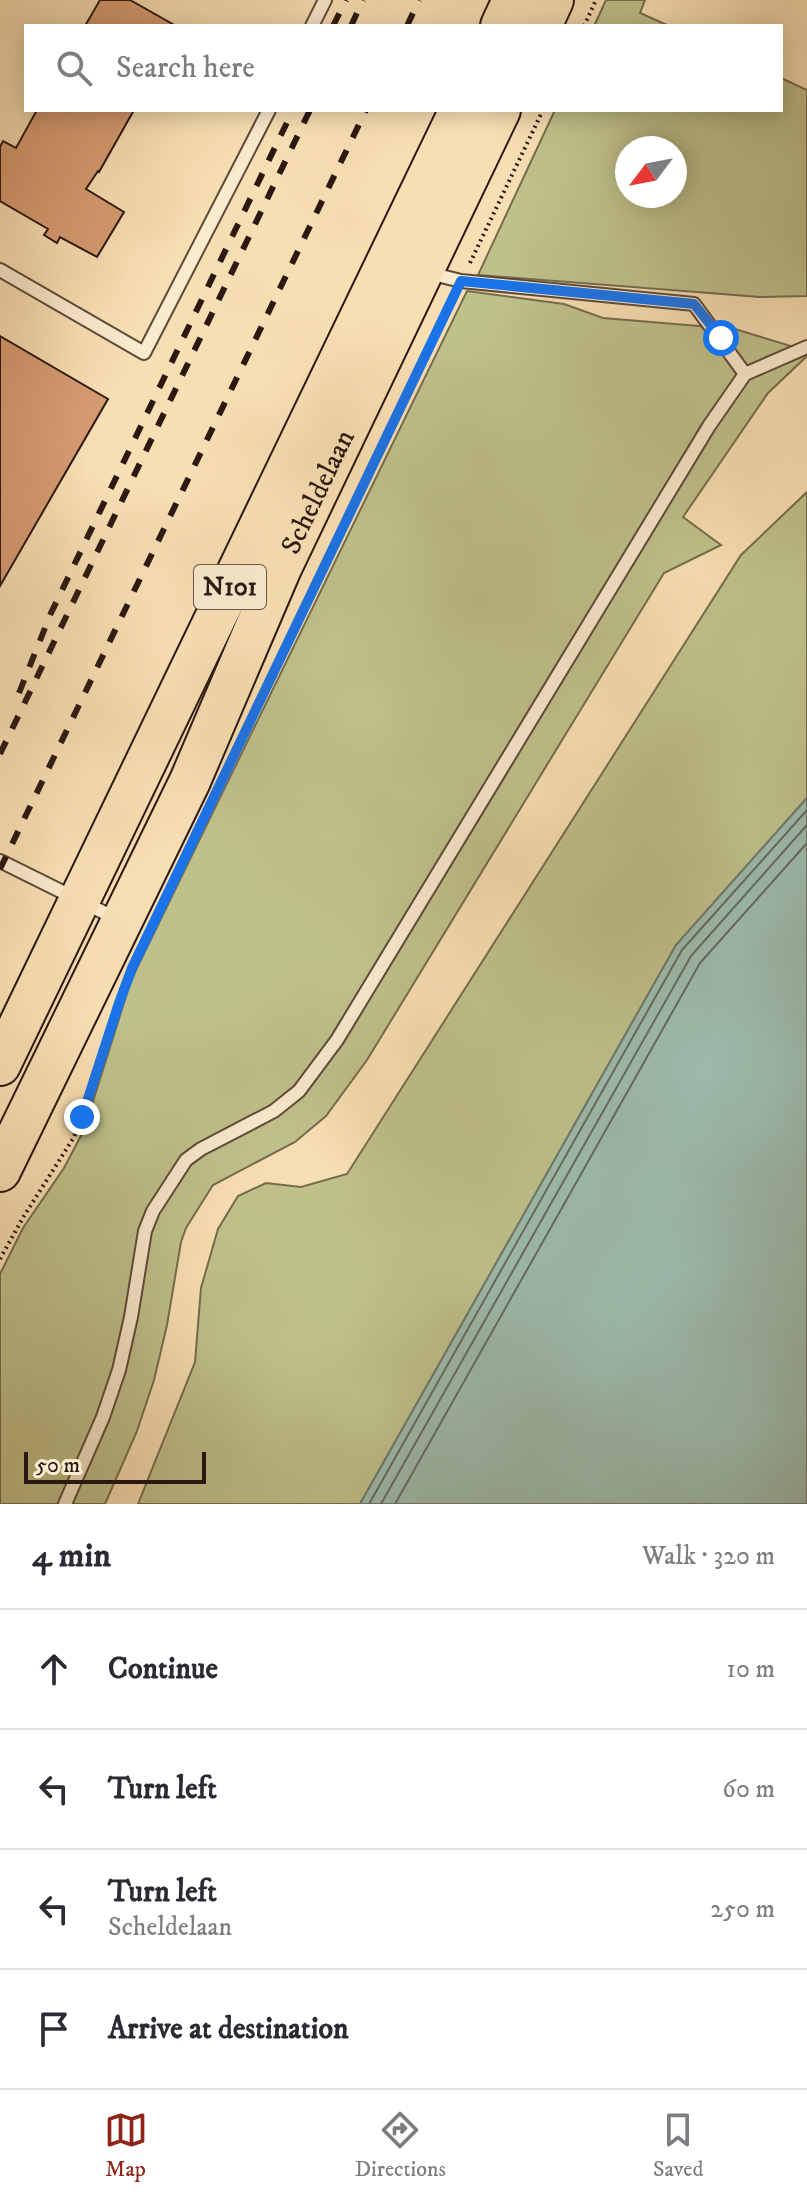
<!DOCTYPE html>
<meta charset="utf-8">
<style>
body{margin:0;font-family:"IM FELL DW Pica",serif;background:#f2f2f3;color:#2b2b33}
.compass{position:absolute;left:615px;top:136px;width:72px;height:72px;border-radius:50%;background:#fff;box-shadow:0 4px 20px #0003;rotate:238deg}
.scale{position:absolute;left:24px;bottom:20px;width:182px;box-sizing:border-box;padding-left:8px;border:4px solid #2b1811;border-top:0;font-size:22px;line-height:28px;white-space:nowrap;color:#2b1811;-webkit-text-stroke:6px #faeace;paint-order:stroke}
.stop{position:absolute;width:24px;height:24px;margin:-18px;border:6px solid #1a73e8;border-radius:50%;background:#fff}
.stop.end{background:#1a73e8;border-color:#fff;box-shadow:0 2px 8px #0008}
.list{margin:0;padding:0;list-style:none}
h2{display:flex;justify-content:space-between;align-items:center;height:104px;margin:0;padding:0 32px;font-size:34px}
h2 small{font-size:26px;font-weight:400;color:#7c7c81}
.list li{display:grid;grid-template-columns:52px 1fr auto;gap:24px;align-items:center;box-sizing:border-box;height:120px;padding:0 32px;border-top:2px solid #e1e1e2}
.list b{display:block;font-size:30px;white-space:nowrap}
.list p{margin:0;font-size:26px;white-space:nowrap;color:#7c7c81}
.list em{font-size:26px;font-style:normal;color:#7c7c81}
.icon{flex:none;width:44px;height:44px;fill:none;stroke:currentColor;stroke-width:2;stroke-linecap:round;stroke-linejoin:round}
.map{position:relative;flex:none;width:807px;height:1504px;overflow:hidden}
.search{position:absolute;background:#fff;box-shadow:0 4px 20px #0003;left:24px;right:24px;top:24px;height:88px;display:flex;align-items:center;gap:20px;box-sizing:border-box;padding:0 28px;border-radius:0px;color:#7c7c81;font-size:30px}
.sheet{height:584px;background:#fff}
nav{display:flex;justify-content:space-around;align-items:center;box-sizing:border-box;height:112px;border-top:2px solid #e1e1e2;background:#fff;font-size:22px;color:#7c7c81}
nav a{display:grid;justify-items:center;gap:4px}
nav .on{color:#8f2418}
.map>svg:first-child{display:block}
</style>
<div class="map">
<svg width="807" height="1504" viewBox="0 0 807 1504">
<rect width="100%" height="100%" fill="#f8dfb3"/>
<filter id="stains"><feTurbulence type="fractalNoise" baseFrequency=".0025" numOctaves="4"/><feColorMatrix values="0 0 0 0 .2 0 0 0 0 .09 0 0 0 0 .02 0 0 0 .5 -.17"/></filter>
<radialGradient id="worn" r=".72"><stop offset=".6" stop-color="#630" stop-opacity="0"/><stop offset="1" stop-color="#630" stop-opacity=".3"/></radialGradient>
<g fill="#bfc18b" stroke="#756c4e" stroke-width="2" fill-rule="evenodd">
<polygon points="606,0 645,0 640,13 669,26 594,26"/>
<path d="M 781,78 L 807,90 L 807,296 L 760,297 L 478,275 L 555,110 L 781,110 ZM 627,148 L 675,148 L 675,196 L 627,196 Z"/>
<polygon points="467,291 564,304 603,318 735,329 807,351 807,356 768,393 683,517 721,545 664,573 367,1060 326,1116 295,1142 213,1185 186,1228 181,1242 167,1325 154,1380 137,1431 105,1504 0,1504 0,1274 23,1228 64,1168 84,1130 129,987 136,970"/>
<polygon points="807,492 807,798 676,945 360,1504 138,1504 195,1362 201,1288 218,1229 238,1196 266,1183 301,1187 347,1174 741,555"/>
</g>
<polygon fill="#9dbcae" stroke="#6f7a6f" stroke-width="2" points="807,798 807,1504 360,1504 676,945"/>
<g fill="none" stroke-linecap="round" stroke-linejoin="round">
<g stroke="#646a60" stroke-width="2">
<polyline points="369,1504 682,950 807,810"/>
<polyline points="381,1504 691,956 807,825"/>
<polyline points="395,1504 700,963 807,843"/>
</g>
</g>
<g fill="#d79c72" stroke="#2b1811" stroke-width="2">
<polygon points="100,0 130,0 176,26 85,26"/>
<polygon points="37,110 134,110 99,172 98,171 86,189 124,212 97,257 60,237 57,243 44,235 48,229 0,201 0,147 3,141 16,148"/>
<polygon points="0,336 108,399 0,586"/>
</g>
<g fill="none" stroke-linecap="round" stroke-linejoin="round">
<g stroke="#5e4a3a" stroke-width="16">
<g id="service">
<polyline points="312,26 325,0"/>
<polyline points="0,270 144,353 269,110"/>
<polyline points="429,273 461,281 694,304 745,374 807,347"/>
<polyline points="0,861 119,920"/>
<polyline points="65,1504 103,1417 119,1370 131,1317 145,1231 153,1211 186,1160 201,1149 274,1111 299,1091 337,1040 709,426 745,374"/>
</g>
</g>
<g stroke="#2b1811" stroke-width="44">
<g id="primary">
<polyline points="501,26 513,0"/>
<polyline points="541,26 553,0"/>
<polyline points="0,1065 460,110"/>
<path id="s1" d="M 0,1171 L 190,781 L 281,568 L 500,110"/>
</g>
</g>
<g stroke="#2b1811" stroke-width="4" stroke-dasharray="2 4" stroke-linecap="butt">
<polyline points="584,26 596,0"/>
<polyline points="470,263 543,110"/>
<polyline points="287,641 454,296"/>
<polyline points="0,1259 24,1216 74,1137 117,1008"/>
</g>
<use href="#service" stroke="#faeace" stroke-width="12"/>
<use href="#primary" stroke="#f8dfb3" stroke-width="40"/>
<g stroke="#2b1811" stroke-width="6" stroke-dasharray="14 14" stroke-linecap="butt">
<polyline points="333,26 346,0"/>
<polyline points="351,26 363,0"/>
<polyline points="407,26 419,0"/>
<polyline points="19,693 51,613 293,110"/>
<polyline points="0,754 310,110"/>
<polyline points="0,869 366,110"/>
</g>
</g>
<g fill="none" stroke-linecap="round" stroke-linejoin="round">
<polyline stroke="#1a73e8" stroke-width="10" points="82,1117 119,1003 132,968 461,281 694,304 721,338"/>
</g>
<g text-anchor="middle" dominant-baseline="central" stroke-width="6" stroke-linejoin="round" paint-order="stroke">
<rect fill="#faeace" stroke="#69574a" stroke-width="2" x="194" y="565" width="72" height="44" rx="6"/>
<g font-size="26" font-weight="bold" fill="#2b1811">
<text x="230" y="587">N101</text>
</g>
<g font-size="28" fill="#2b1811" stroke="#faeace">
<text stroke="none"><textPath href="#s1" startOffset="750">Scheldelaan</textPath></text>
</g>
</g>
<rect width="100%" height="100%" filter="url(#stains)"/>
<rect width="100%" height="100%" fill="url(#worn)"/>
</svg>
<svg class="compass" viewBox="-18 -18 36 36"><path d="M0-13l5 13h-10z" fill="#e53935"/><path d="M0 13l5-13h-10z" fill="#7c7c81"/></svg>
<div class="scale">50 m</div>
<div class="stop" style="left:721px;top:338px"></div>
<div class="stop end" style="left:82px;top:1117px"></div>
<div class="search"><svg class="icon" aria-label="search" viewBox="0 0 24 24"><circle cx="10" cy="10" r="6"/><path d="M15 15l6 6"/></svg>Search here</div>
</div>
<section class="sheet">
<h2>4 min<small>Walk · 320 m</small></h2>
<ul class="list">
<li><svg class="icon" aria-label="ahead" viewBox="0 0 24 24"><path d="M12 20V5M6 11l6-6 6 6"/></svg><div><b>Continue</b></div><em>10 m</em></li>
<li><svg class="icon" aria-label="left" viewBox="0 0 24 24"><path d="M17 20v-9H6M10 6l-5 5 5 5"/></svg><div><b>Turn left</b></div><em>60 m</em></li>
<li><svg class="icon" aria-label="left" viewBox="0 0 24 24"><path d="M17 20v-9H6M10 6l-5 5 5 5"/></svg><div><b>Turn left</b><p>Scheldelaan</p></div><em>250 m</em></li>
<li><svg class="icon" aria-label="arrive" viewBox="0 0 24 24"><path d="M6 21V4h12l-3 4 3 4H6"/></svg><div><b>Arrive at destination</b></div></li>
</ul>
</section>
<nav>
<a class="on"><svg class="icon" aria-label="map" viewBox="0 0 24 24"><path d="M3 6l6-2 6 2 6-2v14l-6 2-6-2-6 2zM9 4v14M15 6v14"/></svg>Map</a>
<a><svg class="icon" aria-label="directions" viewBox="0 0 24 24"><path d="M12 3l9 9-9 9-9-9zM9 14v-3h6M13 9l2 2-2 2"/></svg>Directions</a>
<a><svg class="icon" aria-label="saved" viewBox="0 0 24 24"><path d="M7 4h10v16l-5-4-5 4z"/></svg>Saved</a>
</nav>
